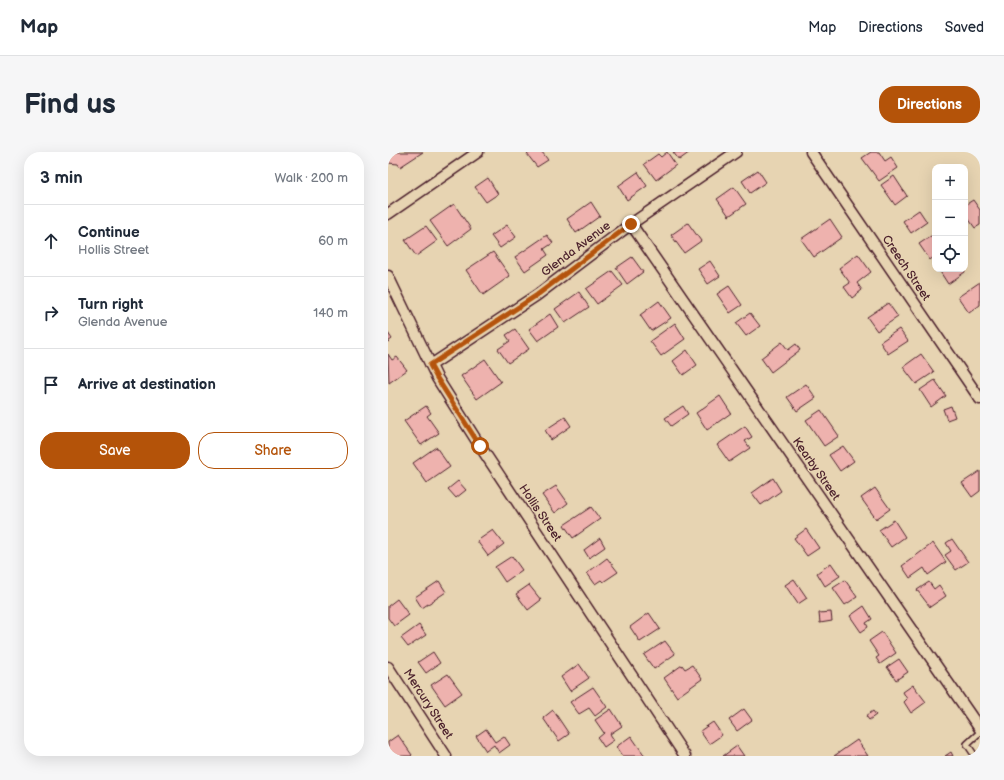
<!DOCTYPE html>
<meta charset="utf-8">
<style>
body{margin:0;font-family:"Balsamiq Sans",sans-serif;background:#f6f6f7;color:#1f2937}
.controls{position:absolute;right:12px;top:12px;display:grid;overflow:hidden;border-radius:8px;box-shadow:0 4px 16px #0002}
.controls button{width:36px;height:36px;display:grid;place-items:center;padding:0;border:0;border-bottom:1px solid #e0e1e3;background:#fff;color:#1f2937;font:20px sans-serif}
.stop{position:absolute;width:12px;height:12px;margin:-9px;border:3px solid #b45309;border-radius:50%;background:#fff}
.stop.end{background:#b45309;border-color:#fff;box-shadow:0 1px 4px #0008}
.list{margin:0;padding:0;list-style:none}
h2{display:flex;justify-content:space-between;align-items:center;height:52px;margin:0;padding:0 16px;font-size:17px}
h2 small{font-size:13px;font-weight:400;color:#747a83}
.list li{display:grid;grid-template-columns:26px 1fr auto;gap:12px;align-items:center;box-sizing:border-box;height:72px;padding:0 16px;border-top:1px solid #e0e1e3}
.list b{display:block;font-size:15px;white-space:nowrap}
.list p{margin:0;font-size:13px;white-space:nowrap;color:#747a83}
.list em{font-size:13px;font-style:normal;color:#747a83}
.actions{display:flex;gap:8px;padding:12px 16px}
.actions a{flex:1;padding:9px 0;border:1px solid #b45309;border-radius:16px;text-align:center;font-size:14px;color:#b45309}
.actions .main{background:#b45309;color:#fff}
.icon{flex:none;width:22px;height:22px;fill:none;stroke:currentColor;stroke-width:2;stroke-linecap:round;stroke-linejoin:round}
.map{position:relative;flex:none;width:592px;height:604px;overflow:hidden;border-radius:16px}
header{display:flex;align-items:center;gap:24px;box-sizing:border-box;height:56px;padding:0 20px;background:#fff;border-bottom:1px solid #e0e1e3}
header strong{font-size:19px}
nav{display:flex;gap:22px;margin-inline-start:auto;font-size:14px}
.intro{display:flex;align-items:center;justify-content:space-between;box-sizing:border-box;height:96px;padding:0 24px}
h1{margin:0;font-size:28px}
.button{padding:10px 18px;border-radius:16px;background:#b45309;color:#fff;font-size:14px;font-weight:700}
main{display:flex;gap:24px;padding:0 24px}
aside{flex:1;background:#fff;border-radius:16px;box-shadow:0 4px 16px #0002}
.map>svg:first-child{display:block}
</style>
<header>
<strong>Map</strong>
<nav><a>Map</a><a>Directions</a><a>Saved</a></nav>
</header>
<div class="intro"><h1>Find us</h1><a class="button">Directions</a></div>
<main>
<aside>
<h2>3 min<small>Walk · 200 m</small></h2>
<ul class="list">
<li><svg class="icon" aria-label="ahead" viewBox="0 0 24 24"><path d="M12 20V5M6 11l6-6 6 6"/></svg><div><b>Continue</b><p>Hollis Street</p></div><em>60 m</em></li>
<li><svg class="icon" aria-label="right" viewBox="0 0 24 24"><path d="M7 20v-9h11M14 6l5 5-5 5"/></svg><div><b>Turn right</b><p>Glenda Avenue</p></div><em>140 m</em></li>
<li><svg class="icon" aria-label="arrive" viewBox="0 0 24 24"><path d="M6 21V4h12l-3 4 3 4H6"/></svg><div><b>Arrive at destination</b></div></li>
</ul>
<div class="actions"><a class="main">Save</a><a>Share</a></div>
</aside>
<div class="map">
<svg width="592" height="604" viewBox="0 0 592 604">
<rect width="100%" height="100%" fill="#e7d4b2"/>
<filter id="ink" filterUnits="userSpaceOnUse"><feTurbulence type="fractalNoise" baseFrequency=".025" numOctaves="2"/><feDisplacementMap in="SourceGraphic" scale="8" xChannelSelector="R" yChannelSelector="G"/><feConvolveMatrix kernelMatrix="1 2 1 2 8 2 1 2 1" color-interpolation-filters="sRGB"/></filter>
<g filter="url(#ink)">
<g fill="#eeb2ae" stroke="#4a1f2b">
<polygon points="0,0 35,0 12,15 10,12 0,11"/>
<polygon points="143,0 154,0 160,8 149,15 139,2"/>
<polygon points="279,0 288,13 268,28 256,12 270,2 273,5"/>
<polygon points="285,0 302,0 291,8"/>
<polygon points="483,0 491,0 497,9 503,5 510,16 491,29 474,6"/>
<polygon points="370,18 378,30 362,41 354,29"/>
<polygon points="250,20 259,34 239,48 230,34"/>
<polygon points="506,24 519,44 507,53 493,33"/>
<polygon points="100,26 110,42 98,50 87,35"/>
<polygon points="346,35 358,52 341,64 329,47"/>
<polygon points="585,48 592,58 592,73 587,76 577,62 577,53"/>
<polygon points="203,50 212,64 188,81 179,67"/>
<polygon points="66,52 83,77 60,94 42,69"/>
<polygon points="531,58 539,70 523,81 515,69"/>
<polygon points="442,67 454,85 426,105 413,87"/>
<polygon points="300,71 313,89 296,101 283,83"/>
<polygon points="119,73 128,85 112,96 103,84"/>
<polygon points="38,74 49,89 28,104 17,88"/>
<polygon points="546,82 547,104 542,108 531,92"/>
<polygon points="159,83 165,91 156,97 160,103 137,119 127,105"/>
<polygon points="105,100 122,124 95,143 78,118"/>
<polygon points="470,102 483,120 469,131 474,138 464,146 456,135 462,131 451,116"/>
<polygon points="244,105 255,120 239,132 228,116"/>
<polygon points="322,109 332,124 320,132 310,117"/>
<polygon points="553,117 576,117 577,120 560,132 551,118"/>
<polygon points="224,119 235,133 209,152 198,137"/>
<polygon points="592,130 592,153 581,161 570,145"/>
<polygon points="341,134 354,153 342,161 329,142"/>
<polygon points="191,140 201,155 177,171 167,157"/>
<polygon points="271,149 283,166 263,179 252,163"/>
<polygon points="500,151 510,165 489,179 479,165"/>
<polygon points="362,161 372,174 358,184 348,171"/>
<polygon points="162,162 170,175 150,189 141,177"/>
<polygon points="287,171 297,187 273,204 262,189"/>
<polygon points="127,177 141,197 120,211 110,197 122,189 118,183"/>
<polygon points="511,177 520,189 500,202 492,190"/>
<polygon points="0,181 4,187 0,190"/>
<polygon points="394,190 400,198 408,192 412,198 383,220 373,206"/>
<polygon points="299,198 309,213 295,223 285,209"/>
<polygon points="0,202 4,208 9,205 19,218 1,231"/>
<polygon points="533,202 546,220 528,232 515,215"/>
<polygon points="97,207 113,230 89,247 73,224"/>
<polygon points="547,228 558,244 543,255 532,238"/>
<polygon points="418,232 428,246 409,259 399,245"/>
<polygon points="332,244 343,261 319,278 308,261"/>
<polygon points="38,254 43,261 39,264 51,281 33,293 16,269"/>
<polygon points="295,254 300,262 283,274 277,266"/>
<polygon points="563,254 567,265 559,268 555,257"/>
<polygon points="433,258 451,284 436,294 418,268"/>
<polygon points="177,265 183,274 163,288 157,278"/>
<polygon points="357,274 364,285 357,289 362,296 341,310 329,293"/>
<polygon points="455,294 466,309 452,319 441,303"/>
<polygon points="48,295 62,315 39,331 25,311"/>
<polygon points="592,319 592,339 584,345 574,331"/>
<polygon points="385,326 393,339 373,353 364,341"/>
<polygon points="70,329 78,338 68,346 60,337"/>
<polygon points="168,334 180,351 167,361 154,343"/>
<polygon points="487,336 502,357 488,367 473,346"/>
<polygon points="203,355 212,367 185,386 176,373"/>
<polygon points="506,368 517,385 503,395 491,378"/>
<polygon points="418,377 431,396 419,404 406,386"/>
<polygon points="105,378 116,392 100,404 89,389"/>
<polygon points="212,386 217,395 201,406 196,398"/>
<polygon points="564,387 580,410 568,418 557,403 563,399 558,391"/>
<polygon points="545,391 558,410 540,423 536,416 522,426 514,414"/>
<polygon points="124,404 134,418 117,430 107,415"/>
<polygon points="219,406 230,420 215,430 213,428 207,432 199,421"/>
<polygon points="443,411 452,424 437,434 429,421"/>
<polygon points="406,427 419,446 410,452 397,433"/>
<polygon points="457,428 469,445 457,453 445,436"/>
<polygon points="51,429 58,440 34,456 27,445"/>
<polygon points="541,430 546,437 551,433 558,444 542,455 529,438"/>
<polygon points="141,433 153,448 140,458 128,442"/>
<polygon points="9,447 21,463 6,474 0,466 0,454"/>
<polygon points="476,454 484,467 478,471 480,475 473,480 462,464"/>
<polygon points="443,460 444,469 432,471 431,461"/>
<polygon points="261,461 272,477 252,490 242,475"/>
<polygon points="31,473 38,483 20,495 13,486"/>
<polygon points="494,480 508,501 492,512 488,506 491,504 481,489"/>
<polygon points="277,489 287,502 266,517 256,503"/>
<polygon points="45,500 52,511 38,521 30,510"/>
<polygon points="511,507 520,520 508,528 499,515"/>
<polygon points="191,512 201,526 182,539 173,525"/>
<polygon points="294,513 297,517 304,513 314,527 289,545 276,526"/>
<polygon points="60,522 74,541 57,553 43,533"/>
<polygon points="525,533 538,550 523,561 516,550 519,547 515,540"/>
<polygon points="205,535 219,555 207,564 201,556 191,562 182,550"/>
<polygon points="223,557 234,574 222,582 226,588 216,595 210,586 216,581 207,568"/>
<polygon points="356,557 364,568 349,579 341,568"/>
<polygon points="165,558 181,582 171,589 155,566"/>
<polygon points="485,559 488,563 481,568 478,564"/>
<polygon points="325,570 334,583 321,592 312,579"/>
<polygon points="98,577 107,590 116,584 122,593 111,601 106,593 98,599 88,584"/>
<polygon points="10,583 24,603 23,604 2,604 0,601 0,590"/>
<polygon points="243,584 257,604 234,604 228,595"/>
<polygon points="469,588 480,604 446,604"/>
<polygon points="349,594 356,604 335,604"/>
<polygon points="563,600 565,604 557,604"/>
</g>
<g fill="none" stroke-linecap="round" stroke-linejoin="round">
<g stroke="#4a1f2b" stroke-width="8">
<polyline id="lane" points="587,604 579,592 592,580"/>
</g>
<g stroke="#4a1f2b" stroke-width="13">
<g id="street">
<polyline points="423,0 592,247"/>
<polyline points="0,62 90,0"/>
<polyline points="243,72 592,577"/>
<polyline points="0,124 49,226 92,294 297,604"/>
<polyline points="43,213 149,143 243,72 348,0"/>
<polyline points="0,515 58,604"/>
</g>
</g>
<use href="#lane" stroke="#e7d4b2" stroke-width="5"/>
<use href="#street" stroke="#e7d4b2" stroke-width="10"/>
</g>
</g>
<g fill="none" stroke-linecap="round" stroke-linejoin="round" filter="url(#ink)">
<polyline stroke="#b45309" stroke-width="5" points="92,294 49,226 42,213 149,143 243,72"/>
</g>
<g text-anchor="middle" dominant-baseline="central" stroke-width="3" stroke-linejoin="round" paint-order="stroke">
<g font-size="12" fill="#4a1f2b" stroke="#e7d4b2">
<text transform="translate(188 97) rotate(-37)">Glenda Avenue</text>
<text transform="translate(518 116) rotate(56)">Creech Street</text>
<text transform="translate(428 317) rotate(55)">Kearby Street</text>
<text transform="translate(152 361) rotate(56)">Hollis Street</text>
<text transform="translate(40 552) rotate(57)">Mercury Street</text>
</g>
</g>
</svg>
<div class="controls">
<button>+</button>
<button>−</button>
<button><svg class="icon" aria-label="locate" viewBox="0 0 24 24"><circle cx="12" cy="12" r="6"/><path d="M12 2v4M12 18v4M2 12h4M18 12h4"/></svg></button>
</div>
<div class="stop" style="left:92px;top:294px"></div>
<div class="stop end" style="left:243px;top:72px"></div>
</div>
</main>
